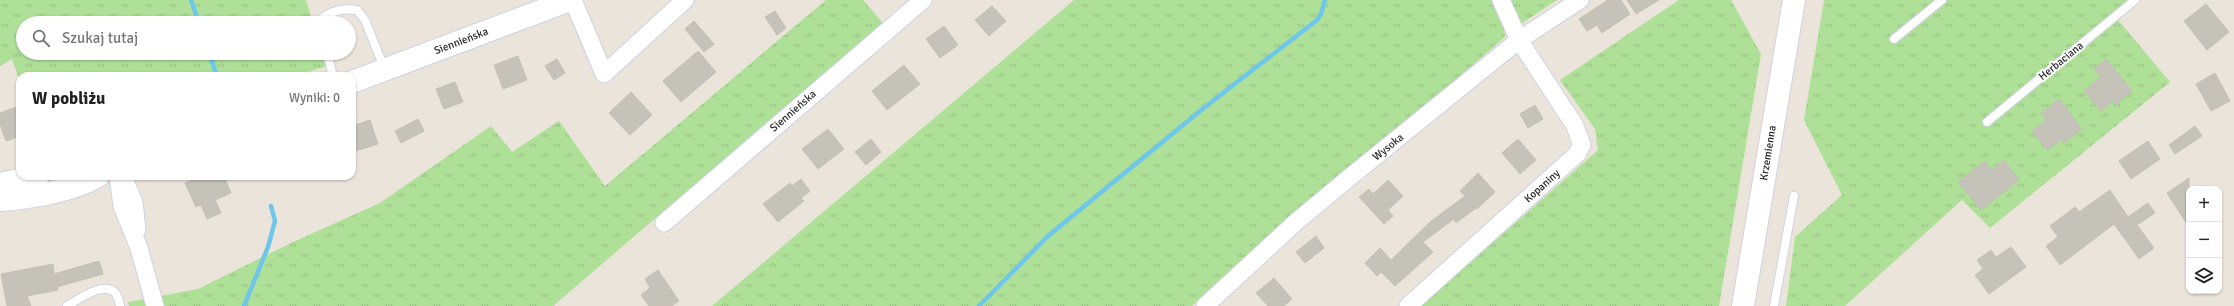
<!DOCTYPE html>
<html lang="pl">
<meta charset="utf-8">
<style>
body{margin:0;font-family:Signika,sans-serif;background:#f2f2f2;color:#222}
.controls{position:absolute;right:12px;bottom:12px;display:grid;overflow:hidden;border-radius:8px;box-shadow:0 1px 3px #0004}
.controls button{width:36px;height:36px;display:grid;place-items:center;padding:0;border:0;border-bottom:1px solid #e0e0e0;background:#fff;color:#222;font:20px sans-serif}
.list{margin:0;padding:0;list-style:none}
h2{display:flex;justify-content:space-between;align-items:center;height:52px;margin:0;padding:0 16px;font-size:17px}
h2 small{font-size:13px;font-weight:400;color:#767676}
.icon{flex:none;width:22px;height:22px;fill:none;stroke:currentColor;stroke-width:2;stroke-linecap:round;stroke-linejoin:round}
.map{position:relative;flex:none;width:2234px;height:306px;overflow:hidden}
.search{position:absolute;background:#fff;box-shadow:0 1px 3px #0004;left:16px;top:16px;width:340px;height:44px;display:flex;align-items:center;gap:10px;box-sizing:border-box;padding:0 14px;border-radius:22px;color:#767676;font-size:15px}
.panel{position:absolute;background:#fff;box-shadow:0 1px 3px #0004;left:16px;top:72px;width:340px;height:108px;border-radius:12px}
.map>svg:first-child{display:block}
</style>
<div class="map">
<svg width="2234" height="306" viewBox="0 0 2234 306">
<defs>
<pattern id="grass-tufts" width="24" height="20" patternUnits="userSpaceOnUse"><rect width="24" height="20" fill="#aee097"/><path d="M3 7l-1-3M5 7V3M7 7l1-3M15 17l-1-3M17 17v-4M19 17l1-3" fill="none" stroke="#96c082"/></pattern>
</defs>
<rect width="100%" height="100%" fill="#eae4da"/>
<g fill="url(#grass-tufts)">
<polygon points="0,0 306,0 313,23 23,23 23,53 323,53 327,66 294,76 20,76 20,82 12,59 0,66"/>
<polygon points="826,0 863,0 883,23 553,306 129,306 128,302 198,289 291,243 380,203 491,126 512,152 559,121 605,186"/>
<polygon points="1074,0 1492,0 1504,28 1505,37 1192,306 712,306"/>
<polygon points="1511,0 1557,0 1521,24"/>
<polygon points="1679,0 1731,0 1761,54 1719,306 1421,306 1598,150 1595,129 1560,80"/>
<polygon points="1824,0 2129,0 2113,14 2170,82 1990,228 1962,200 1845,306 1786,306 1795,237 1842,195 1804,120"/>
</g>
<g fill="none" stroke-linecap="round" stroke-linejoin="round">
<g stroke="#6fc6eb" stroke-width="4.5">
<polyline points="191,0 199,23"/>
<polyline points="209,53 217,76"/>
<polyline points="244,306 268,247 275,221 271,206"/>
<polyline points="979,306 1048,236 1205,107 1317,20 1321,14 1325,0"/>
</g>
</g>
<g fill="#c5c2b9" stroke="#c6c0b4">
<polygon points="1608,0 1621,0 1630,14 1602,33 1597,25 1587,31 1579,19"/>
<polygon points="1627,0 1659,0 1636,14"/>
<polygon points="2206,4 2229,32 2207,50 2184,21"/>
<polygon points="992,6 1006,21 989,36 975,20"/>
<polygon points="775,11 786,28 777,35 765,17"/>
<polygon points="694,21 714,44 704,52 685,29"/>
<polygon points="944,26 958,45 940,58 926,39"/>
<polygon points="698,51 716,72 681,102 663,81"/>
<polygon points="518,56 527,80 503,89 494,65"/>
<polygon points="557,59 565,73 554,80 545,66"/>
<polygon points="2106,59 2132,91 2116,105 2113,101 2101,111 2084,91 2101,77 2094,69"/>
<polygon points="904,65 920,84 887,110 872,91"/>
<polygon points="2215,73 2230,101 2211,111 2196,84"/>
<polygon points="455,82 463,102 444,109 436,89"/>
<polygon points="631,92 652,115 630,135 609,113"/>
<polygon points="2059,99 2082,129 2064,143 2061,140 2047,150 2032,131 2046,120 2041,113"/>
<polygon points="1535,105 1543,119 1528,128 1520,114"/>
<polygon points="20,106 20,136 6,141 0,124 0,113"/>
<polygon points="418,119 424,131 401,143 395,131"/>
<polygon points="370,120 378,144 352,152 352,126"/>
<polygon points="2195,126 2202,136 2175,154 2169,145"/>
<polygon points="828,129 844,149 818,169 802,149"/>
<polygon points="871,139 881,152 866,165 855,152"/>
<polygon points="1518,139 1536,160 1520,174 1502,153"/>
<polygon points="2148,141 2160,159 2131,179 2119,161"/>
<polygon points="2004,160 2019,180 1981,210 1958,182 1985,161 1992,170"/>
<polygon points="1478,173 1495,192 1477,209 1476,208 1456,223 1454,219 1423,242 1433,252 1395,286 1381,272 1377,276 1365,263 1380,248 1391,260 1430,222 1465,196 1460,191"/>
<polygon points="202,176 224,176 231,193 215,200 221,213 207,219 201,205 196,207 185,183"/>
<polygon points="2189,178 2189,227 2167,193"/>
<polygon points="801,179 810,191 801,198 804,201 778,222 763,204 790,183 792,186"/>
<polygon points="1388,180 1403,196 1388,210 1393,216 1384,224 1359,197 1369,189 1373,194"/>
<polygon points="2110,190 2128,217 2148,203 2155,213 2137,225 2154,248 2139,259 2114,224 2060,265 2046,246 2058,237 2050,226 2075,207 2079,212"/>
<polygon points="1316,236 1324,248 1305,263 1296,252"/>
<polygon points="2011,247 2026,267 1989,294 1975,275 1983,269 1977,260 1991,250 1996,257"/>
<polygon points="99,261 103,274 57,287 58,290 27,296 31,306 7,306 1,274 53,264 54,274"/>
<polygon points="658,270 679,301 671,306 649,306 641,295 650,288 645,279"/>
<polygon points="1274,278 1292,299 1284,306 1268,306 1256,293"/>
</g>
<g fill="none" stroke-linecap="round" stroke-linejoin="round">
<g stroke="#cfd2e1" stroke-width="10">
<g id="service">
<path d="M 320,23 L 320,20 C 331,10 343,8 357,10 L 365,20 L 385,70"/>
<polyline points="1894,39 1942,0"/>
<polyline points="327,53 333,76"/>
<polyline points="1987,122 2135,0"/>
<path d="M 67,306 C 82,297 116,272 120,306"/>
<polyline points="1774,306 1794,196"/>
</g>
</g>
<g stroke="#cfd2e1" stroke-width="19">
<g id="minor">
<polyline points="573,0 604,74 685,0"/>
<polyline points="118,176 122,206 139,248 155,306"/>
<polyline points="124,179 134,202 137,230"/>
<polyline points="664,223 923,0"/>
<polyline points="1205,306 1296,222 1350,177 1519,40 1580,0"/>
<polyline points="1408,306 1577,154 1582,145 1575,126 1519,40 1501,0"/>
</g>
</g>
<g stroke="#cfd2e1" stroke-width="24">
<g id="secondary">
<polyline points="352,82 570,0"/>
<polyline points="0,184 38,176"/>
<path d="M 0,200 C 28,198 74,191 98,176"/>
<polyline points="1743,306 1794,0"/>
</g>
</g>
<use href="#service" stroke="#fff" stroke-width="8"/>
<use href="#minor" stroke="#fff" stroke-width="17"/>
<use href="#secondary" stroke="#fff" stroke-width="22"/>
</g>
<g text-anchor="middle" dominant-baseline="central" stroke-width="4" stroke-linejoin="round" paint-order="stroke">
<g font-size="11" fill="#282828" stroke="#fff">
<text transform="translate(461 41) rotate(-21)">Siennieńska</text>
<text transform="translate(2061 61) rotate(-39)">Herbaciana</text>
<text transform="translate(793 111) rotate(-41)">Siennieńska</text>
<text transform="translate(1388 147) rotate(-39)">Wysoka</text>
<text transform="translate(1768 153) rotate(-81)">Krzemienna</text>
<text transform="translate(1542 186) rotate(-42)">Kopaniny</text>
</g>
</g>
</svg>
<div class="controls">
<button>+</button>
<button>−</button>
<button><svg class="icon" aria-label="layers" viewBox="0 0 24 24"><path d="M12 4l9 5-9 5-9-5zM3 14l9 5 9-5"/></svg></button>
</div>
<div class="search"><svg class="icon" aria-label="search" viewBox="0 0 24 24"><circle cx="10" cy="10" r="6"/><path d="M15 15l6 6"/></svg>Szukaj tutaj</div>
<section class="panel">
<h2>W pobliżu<small>Wyniki: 0</small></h2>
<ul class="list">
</ul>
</section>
</div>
